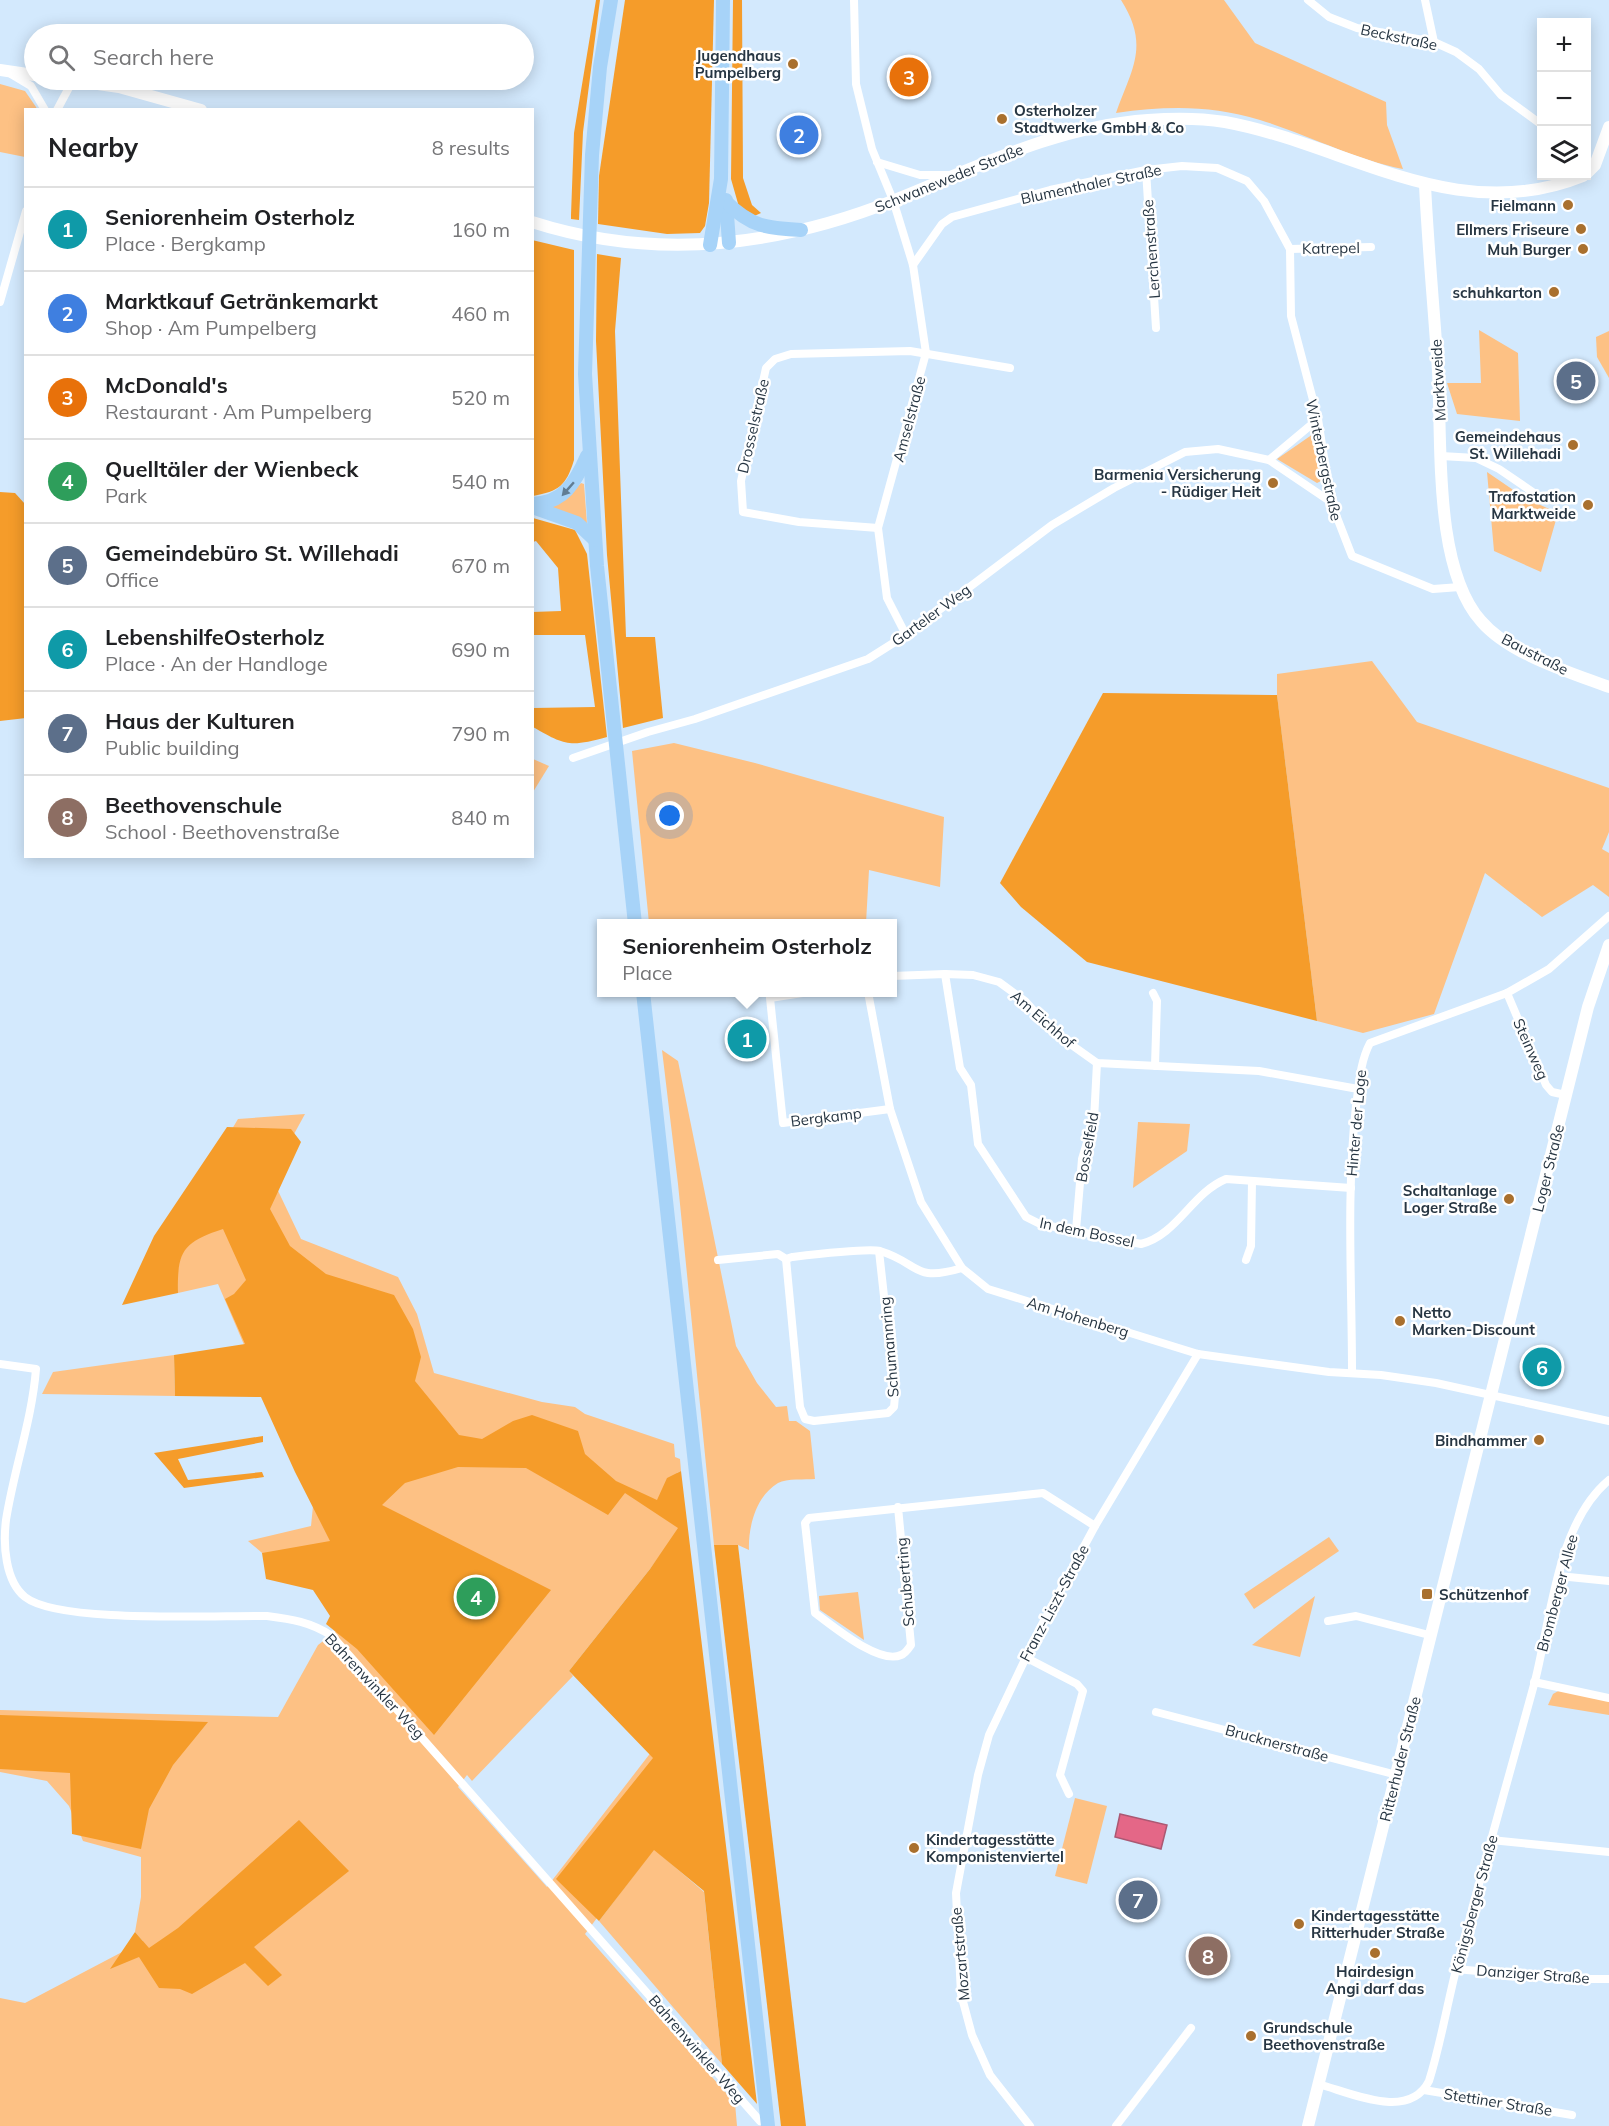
<!DOCTYPE html>
<meta charset="utf-8">
<style>
body{margin:0;font-family:Mulish,sans-serif;background:#f2f2f2;color:#202124}
.controls{position:absolute;right:18px;top:18px;display:grid;overflow:hidden;border-radius:0px;box-shadow:0 3px 15px #0003}
.controls button{width:54px;height:54px;display:grid;place-items:center;padding:0;border:0;border-bottom:2px solid #e0e0e0;background:#fff;color:#202124;font:30px sans-serif}
.you{position:absolute;left:670px;top:816px;width:21px;height:21px;margin:-15px;border:4px solid #fff;border-radius:50%;background:#1a73e8;box-shadow:0 0 0 9px #1a73e833}
.badge{display:grid;place-items:center;width:39px;height:39px;border-radius:50%;background:#111827;color:#fff;font-size:20px;font-weight:700}
.pin{position:absolute;translate:-50% -50%;border:3px solid #fff;box-shadow:0 2px 6px #0006}
.popup{position:absolute;left:597px;top:919px;width:300px;height:78px;box-sizing:border-box;display:grid;place-content:center;border-radius:0px;background:#fff;filter:drop-shadow(0 2px 4px #0005);font-size:20px;white-space:nowrap;color:#757577}
.popup b{font-size:22px;color:#202124}
.popup::after{content:'';position:absolute;left:50%;top:100%;margin-left:-12px;border:12px solid transparent;border-top-color:#fff}
.list{margin:0;padding:0;list-style:none}
h2{display:flex;justify-content:space-between;align-items:center;height:78px;margin:0;padding:0 24px;font-size:26px}
h2 small{font-size:20px;font-weight:400;color:#757577}
.list li{display:grid;grid-template-columns:39px 1fr auto;gap:18px;align-items:center;box-sizing:border-box;height:84px;padding:0 24px;border-top:2px solid #e0e0e0}
.list b{display:block;font-size:22px;white-space:nowrap}
.list p{margin:0;font-size:20px;white-space:nowrap;color:#757577}
.list em{font-size:20px;font-style:normal;color:#757577}
.icon{flex:none;width:33px;height:33px;fill:none;stroke:currentColor;stroke-width:2;stroke-linecap:round;stroke-linejoin:round}
.map{position:relative;flex:none;width:1609px;height:2126px;overflow:hidden}
.search{position:absolute;background:#fff;box-shadow:0 3px 15px #0003;left:24px;top:24px;width:510px;height:66px;display:flex;align-items:center;gap:15px;box-sizing:border-box;padding:0 21px;border-radius:33px;color:#757577;font-size:22px}
.panel{position:absolute;background:#fff;box-shadow:0 3px 15px #0003;left:24px;top:108px;width:510px;height:750px;border-radius:0px}
.map>svg:first-child{display:block}
</style>
<div class="map">
<svg width="1609" height="2126" viewBox="0 0 1609 2126">
<rect width="100%" height="100%" fill="#d3e9fd"/>
<g fill="#fdc184">
<path d="M 1121,0 L 1224,0 L 1255,43 L 1386,102 L 1387,125 L 1403,169 C 1353,159 1309,135 1260,120 C 1210,105 1167,106 1116,113 C 1132,68 1150,46 1121,0 Z"/>
<polygon points="0,84 25,91 36,107 37,109 26,110 25,157 0,152"/>
<polygon points="1479,330 1518,353 1520,421 1457,414 1447,383 1481,383"/>
<polygon points="1609,331 1609,378 1597,357 1596,337"/>
<polygon points="1316,432 1323,480 1317,483 1277,459"/>
<polygon points="1487,472 1525,498 1558,513 1541,572 1494,551"/>
<polygon points="581,483 584,484 587,524 546,506 570,494"/>
<polygon points="1372,661 1417,722 1609,788 1609,832 1602,849 1609,853 1609,897 1593,885 1542,917 1485,873 1434,1014 1363,1033 1317,1021 1277,695 1277,674"/>
<polygon points="674,743 755,763 944,817 940,887 869,870 866,923 649,923 632,751"/>
<polygon points="533,759 549,766 533,792"/>
<path d="M 662,1050 L 678,1061 L 736,1346 L 757,1383 L 776,1407 L 787,1406 L 789,1421 L 796,1421 L 810,1431 L 815,1479 C 805,1480 787,1478 778,1483 C 756,1496 748,1527 749,1550 L 738,1545 L 714,1545 L 678,1184 Z"/>
<polygon points="305,1114 271,1176 301,1239 398,1277 417,1314 434,1373 542,1402 575,1407 585,1414 674,1444 675,1457 680,1459 681,1471 677,1473 679,1529 650,1569 569,1671 573,1676 472,1781 467,1775 458,1787 547,1887 696,1694 700,1780 585,1934 735,2103 737,2126 0,2126 0,1998 25,2003 143,1941 135,1932 141,1897 141,1857 83,1841 69,1806 47,1781 0,1772 0,1710 278,1717 318,1645 347,1623 312,1571 282,1570 248,1541 311,1526 313,1506 218,1284 178,1293 177,1274 142,1280 238,1119"/>
<polygon points="1138,1122 1190,1124 1187,1151 1133,1188"/>
<polygon points="174,1355 175,1396 42,1394 53,1372"/>
<polygon points="1329,1537 1339,1551 1254,1609 1244,1594"/>
<polygon points="858,1592 864,1640 820,1610 819,1596"/>
<polygon points="1315,1596 1300,1657 1252,1645"/>
<polygon points="1560,1690 1609,1699 1609,1715 1548,1705 1553,1694"/>
<polygon points="1075,1798 1107,1806 1087,1884 1055,1876"/>
<polygon points="654,1849 704,1892 722,2064 599,1921"/>
</g>
<g fill="#f59c2a">
<polygon points="596,0 600,0 583,132 579,220 571,219 571,215 574,133"/>
<polygon points="625,0 714,0 709,203 705,226 700,233 667,234 598,224 599,176"/>
<polygon points="733,0 742,0 743,178 752,205 761,213 752,217 739,207 731,179"/>
<path d="M 532,240 L 574,250 L 574,460 C 566,486 559,491 533,496 Z"/>
<polygon points="597,254 621,258 615,331 626,637 655,637 663,718 623,728 607,555 596,341"/>
<polygon points="0,492 15,493 25,504 26,718 0,721"/>
<path d="M 533,518 L 575,530 L 587,554 L 607,737 C 570,747 566,746 533,727 L 533,708 L 595,707 L 585,635 L 533,635 L 532,612 L 561,611 L 558,568 L 536,541 L 533,542 Z"/>
<polygon points="1103,693 1277,695 1317,1021 1087,962 1021,907 1000,883"/>
<path d="M 227,1127 L 291,1129 L 301,1142 L 270,1209 L 290,1246 L 326,1274 L 394,1295 L 413,1329 L 421,1357 L 415,1381 L 459,1435 L 482,1439 L 513,1421 L 532,1415 L 578,1431 L 585,1454 L 616,1481 L 657,1500 L 667,1478 L 681,1471 L 757,2104 L 722,2064 L 704,1891 L 654,1850 L 599,1921 L 556,1879 L 653,1758 L 569,1671 L 650,1569 L 678,1528 L 625,1493 L 608,1515 L 526,1468 L 458,1467 L 405,1483 L 382,1505 L 551,1590 L 434,1735 L 357,1649 L 326,1624 L 330,1616 L 313,1590 L 266,1579 L 262,1553 L 330,1541 L 295,1472 L 261,1397 L 175,1396 L 174,1355 L 245,1344 L 225,1299 L 234,1294 L 246,1280 L 223,1229 C 183,1242 177,1251 178,1293 L 122,1305 L 154,1236 Z"/>
<polygon points="263,1436 263,1442 178,1459 188,1480 262,1472 264,1477 184,1488 154,1453"/>
<polygon points="714,1545 738,1545 806,2126 781,2126"/>
<polygon points="0,1715 208,1722 173,1765 149,1809 141,1849 72,1834 70,1773 0,1769"/>
<polygon points="299,1820 349,1871 254,1947 282,1975 268,1986 245,1963 192,1994 180,1989 159,1988 139,1957 110,1969 135,1932 149,1948 178,1928"/>
</g>
<polygon fill="#e46787" stroke="#ab5873" stroke-width="1.5" points="1120,1814 1167,1825 1161,1849 1115,1837"/>
<g fill="none" stroke-linecap="round" stroke-linejoin="round">
<g stroke="#fff" stroke-width="8">
<polyline points="854,0 856,84 872,149 893,200 913,265 926,353 878,528 887,598 906,635"/>
<polyline points="1308,0 1329,17 1357,28 1434,42 1456,52 1479,69 1501,95 1542,125"/>
<polyline points="1425,0 1434,42"/>
<polyline points="11,74 31,86 45,110"/>
<polyline points="57,110 73,80"/>
<polyline points="877,162 920,175 951,175"/>
<polyline points="1146,170 1156,328"/>
<polyline points="1290,249 1371,247"/>
<polyline points="913,265 942,224 952,217 1050,190 1146,170 1182,166 1217,168 1247,181 1264,201 1290,249 1291,316 1318,419 1331,502 1352,556 1433,589 1460,587"/>
<polyline points="0,302 26,211"/>
<polyline points="1441,456 1476,458 1499,469 1540,497 1558,499"/>
<polyline points="1269,460 1318,419"/>
<polyline points="878,528 799,522 743,512 741,481 766,368 775,359 791,354 910,351 1010,368"/>
<polyline points="573,758 648,732 695,719 868,659 906,635 1052,525 1114,488 1185,452 1218,449 1269,460 1331,502"/>
<path d="M 945,974 L 960,1068 L 971,1085 L 978,1144 L 1026,1217 L 1040,1224 L 1141,1244 C 1177,1235 1192,1193 1226,1179 L 1351,1188"/>
<polyline points="892,976 945,974 973,975 999,982 1025,1001 1052,1031 1097,1063 1259,1071 1358,1089"/>
<polyline points="809,992 770,998 783,1123 890,1109"/>
<polyline points="868,992 890,1109 921,1202 962,1268 988,1289 1198,1354 1329,1372 1381,1375 1436,1383 1609,1421"/>
<polyline points="1153,993 1157,1001 1155,1066"/>
<polyline points="1507,993 1546,1085 1552,1092 1566,1095"/>
<polyline points="1076,1230 1082,1159 1094,1120 1097,1063"/>
<polyline points="786,1259 800,1407 805,1419 814,1421 888,1413 894,1407 895,1396 879,1251"/>
<path d="M 718,1260 L 778,1254 L 786,1259 L 792,1257 C 809,1255 868,1248 880,1251 C 920,1263 912,1283 962,1268"/>
<polyline points="1246,1260 1251,1246 1252,1181"/>
<path d="M 0,1364 L 36,1369 C 32,1420 14,1469 6,1520 C 3,1544 5,1581 25,1597 C 59,1624 218,1615 267,1616 C 291,1619 311,1622 332,1636 L 760,2121"/>
<path d="M 1352,1372 C 1352,1284 1346,1194 1356,1106 C 1359,1085 1360,1062 1370,1043 L 1507,993 L 1549,969 L 1609,916"/>
<path d="M 898,1507 L 911,1645 C 909,1648 905,1654 901,1655 C 879,1665 833,1626 815,1613 L 805,1523 L 809,1518 L 1043,1493 L 1095,1526"/>
<polyline points="1559,1576 1609,1581"/>
<polyline points="1328,1621 1356,1616 1429,1635"/>
<polyline points="1025,1657 1077,1684 1083,1691 1060,1775 1069,1794"/>
<polyline points="1534,1682 1609,1698"/>
<polyline points="1156,1712 1397,1775"/>
<polyline points="1491,1840 1609,1852"/>
<polyline points="1456,1969 1564,1979 1609,1979"/>
<path d="M 1318,2084 C 1352,2093 1409,2121 1429,2081 C 1441,2043 1447,2004 1457,1966 C 1482,1871 1509,1776 1535,1681 C 1551,1618 1557,1523 1609,1480"/>
<polyline points="1424,2090 1572,2115"/>
<polyline points="1030,2126 990,2075 972,2035 961,1994 956,1893 978,1775 989,1735 1039,1630 1095,1526 1198,1354"/>
<polyline points="1116,2126 1191,2028"/>
</g>
<g stroke="#fff" stroke-width="12">
<polyline points="0,70 34,75"/>
<polyline points="70,80 119,87 201,110"/>
<polyline points="1586,174 1595,165 1609,127"/>
<path d="M 1425,185 C 1428,247 1434,309 1438,371 C 1442,440 1433,567 1481,621 C 1509,654 1569,672 1609,687"/>
<path d="M 532,222 C 654,261 777,247 895,200 C 977,167 1058,126 1148,120 C 1173,118 1200,118 1225,122 C 1346,144 1455,228 1583,176"/>
<polyline points="1308,2126 1566,1095 1588,1007 1609,945"/>
</g>
<g stroke="#a7d3f8" stroke-width="14">
<polyline points="611,0 600,67 592,155 585,374 597,566 635,924"/>
<polyline points="726,200 729,243"/>
<path d="M 726,202 C 751,227 767,228 801,230"/>
<polyline points="710,245 721,179 723,0"/>
<path d="M 532,504 C 564,503 575,483 587,456"/>
<polyline points="532,507 577,523 595,540"/>
<polyline points="643,992 768,2126"/>
</g>
</g>
<defs><path id="oneway-solid" d="M-6-.8H1V-3.2L6.5 0L1 3.2V.8H-6Z" transform="scale(1.5)"/></defs>
<use fill="#617d94" href="#oneway-solid" transform="translate(568 489) rotate(131)"/>
<g fill="#a9702e" stroke="#fff" stroke-width="2">
<circle cx="793" cy="64" r="6"/>
<circle cx="1002" cy="119" r="6"/>
<circle cx="1568" cy="205" r="6"/>
<circle cx="1581" cy="229" r="6"/>
<circle cx="1583" cy="249" r="6"/>
<circle cx="1554" cy="292" r="6"/>
<circle cx="1573" cy="445" r="6"/>
<circle cx="1273" cy="483" r="6"/>
<circle cx="1588" cy="505" r="6"/>
<circle cx="1509" cy="1199" r="6"/>
<circle cx="1400" cy="1321" r="6"/>
<circle cx="1539" cy="1440" r="6"/>
<rect x="1421" y="1588" width="12" height="12" rx="3"/>
<circle cx="914" cy="1848" r="6"/>
<circle cx="1299" cy="1924" r="6"/>
<circle cx="1375" cy="1953" r="6"/>
<circle cx="1251" cy="2036" r="6"/>
</g>
<g text-anchor="middle" dominant-baseline="central" stroke-width="5" stroke-linejoin="round" paint-order="stroke">
<g font-size="15" fill="#273643" stroke="#fff">
<text transform="translate(1399 37) rotate(12)">Beckstraße</text>
<text transform="translate(949 178) rotate(-22)">Schwaneweder Straße</text>
<text transform="translate(1091 184) rotate(-12)">Blumenthaler Straße</text>
<text transform="translate(1331 248) rotate(-1)">Katrepel</text>
<text transform="translate(1151 249) rotate(-94)">Lerchenstraße</text>
<text transform="translate(1438 380) rotate(-93)">Marktweide</text>
<text transform="translate(909 419) rotate(-75)">Amselstraße</text>
<text transform="translate(753 426) rotate(-77)">Drosselstraße</text>
<text transform="translate(1324 460) rotate(78)">Winterbergstraße</text>
<text transform="translate(931 615) rotate(-36)">Garteler Weg</text>
<text transform="translate(1535 654) rotate(27)">Baustraße</text>
<text transform="translate(1043 1019) rotate(41)">Am Eichhof</text>
<text transform="translate(1531 1049) rotate(66)">Steinweg</text>
<text transform="translate(826 1117) rotate(-7)">Bergkamp</text>
<text transform="translate(1356 1123) rotate(-85)">Hinter der Loge</text>
<text transform="translate(1087 1147) rotate(-80)">Bosselfeld</text>
<text transform="translate(1548 1168) rotate(-76)">Loger Straße</text>
<text transform="translate(1087 1232) rotate(12)">In dem Bossel</text>
<text transform="translate(1078 1317) rotate(17)">Am Hohenberg</text>
<text transform="translate(889 1347) rotate(-95)">Schumannring</text>
<text transform="translate(905 1582) rotate(-95)">Schubertring</text>
<text transform="translate(1557 1593) rotate(-75)">Bromberger Allee</text>
<text transform="translate(1054 1603) rotate(-62)">Franz-Liszt-Straße</text>
<text transform="translate(375 1686) rotate(47)">Bahrenwinkler Weg</text>
<text transform="translate(1277 1743) rotate(15)">Brucknerstraße</text>
<text transform="translate(1400 1759) rotate(-76)">Ritterhuder Straße</text>
<text transform="translate(1474 1904) rotate(-75)">Königsberger Straße</text>
<text transform="translate(960 1954) rotate(-95)">Mozartstraße</text>
<text transform="translate(1533 1974) rotate(4)">Danziger Straße</text>
<text transform="translate(697 2049) rotate(49)">Bahrenwinkler Weg</text>
<text transform="translate(1498 2102) rotate(9)">Stettiner Straße</text>
</g>
<g font-size="15" font-weight="bold" fill="#273643" stroke="#fff" text-anchor="end">
<text x="781" y="55">Jugendhaus<tspan x="781" dy="17">Pumpelberg</tspan></text>
<text x="1014" y="110" text-anchor="start">Osterholzer<tspan x="1014" dy="17">Stadtwerke GmbH &amp; Co</tspan></text>
<text x="1556" y="205">Fielmann</text>
<text x="1569" y="229">Ellmers Friseure</text>
<text x="1571" y="249">Muh Burger</text>
<text x="1542" y="292">schuhkarton</text>
<text x="1561" y="436">Gemeindehaus<tspan x="1561" dy="17">St. Willehadi</tspan></text>
<text x="1261" y="474">Barmenia Versicherung<tspan x="1261" dy="17">- Rüdiger Heit</tspan></text>
<text x="1576" y="496">Trafostation<tspan x="1576" dy="17">Marktweide</tspan></text>
<text x="1497" y="1190">Schaltanlage<tspan x="1497" dy="17">Loger Straße</tspan></text>
<text x="1412" y="1312" text-anchor="start">Netto<tspan x="1412" dy="17">Marken-Discount</tspan></text>
<text x="1527" y="1440">Bindhammer</text>
<text x="1439" y="1594" text-anchor="start">Schützenhof</text>
<text x="926" y="1839" text-anchor="start">Kindertagesstätte<tspan x="926" dy="17">Komponistenviertel</tspan></text>
<text x="1311" y="1915" text-anchor="start">Kindertagesstätte<tspan x="1311" dy="17">Ritterhuder Straße</tspan></text>
<text x="1375" y="1971" text-anchor="middle">Hairdesign<tspan x="1375" dy="17">Angi darf das</tspan></text>
<text x="1263" y="2027" text-anchor="start">Grundschule<tspan x="1263" dy="17">Beethovenstraße</tspan></text>
</g>
</g>
</svg>
<div class="controls">
<button>+</button>
<button>−</button>
<button><svg class="icon" aria-label="layers" viewBox="0 0 24 24"><path d="M12 4l9 5-9 5-9-5zM3 14l9 5 9-5"/></svg></button>
</div>
<div class="you"></div>
<div class="pin badge" style="left:747px;top:1039px;background:#0f9aa8">1</div>
<div class="popup"><b>Seniorenheim Osterholz</b>Place</div>
<div class="pin badge" style="left:799px;top:135px;background:#3f7fe0">2</div>
<div class="pin badge" style="left:909px;top:77px;background:#e8710a">3</div>
<div class="pin badge" style="left:476px;top:1597px;background:#2e9e5b">4</div>
<div class="pin badge" style="left:1576px;top:381px;background:#5c6f8a">5</div>
<div class="pin badge" style="left:1542px;top:1367px;background:#0f9aa8">6</div>
<div class="pin badge" style="left:1138px;top:1900px;background:#5c6f8a">7</div>
<div class="pin badge" style="left:1208px;top:1956px;background:#8d6e63">8</div>
<div class="search"><svg class="icon" aria-label="search" viewBox="0 0 24 24"><circle cx="10" cy="10" r="6"/><path d="M15 15l6 6"/></svg>Search here</div>
<section class="panel">
<h2>Nearby<small>8 results</small></h2>
<ul class="list">
<li><span class="badge" style="background:#0f9aa8">1</span><div><b>Seniorenheim Osterholz</b><p>Place · Bergkamp</p></div><em>160 m</em></li>
<li><span class="badge" style="background:#3f7fe0">2</span><div><b>Marktkauf Getränkemarkt</b><p>Shop · Am Pumpelberg</p></div><em>460 m</em></li>
<li><span class="badge" style="background:#e8710a">3</span><div><b>McDonald's</b><p>Restaurant · Am Pumpelberg</p></div><em>520 m</em></li>
<li><span class="badge" style="background:#2e9e5b">4</span><div><b>Quelltäler der Wienbeck</b><p>Park</p></div><em>540 m</em></li>
<li><span class="badge" style="background:#5c6f8a">5</span><div><b>Gemeindebüro St. Willehadi</b><p>Office</p></div><em>670 m</em></li>
<li><span class="badge" style="background:#0f9aa8">6</span><div><b>LebenshilfeOsterholz</b><p>Place · An der Handloge</p></div><em>690 m</em></li>
<li><span class="badge" style="background:#5c6f8a">7</span><div><b>Haus der Kulturen</b><p>Public building</p></div><em>790 m</em></li>
<li><span class="badge" style="background:#8d6e63">8</span><div><b>Beethovenschule</b><p>School · Beethovenstraße</p></div><em>840 m</em></li>
</ul>
</section>
</div>
